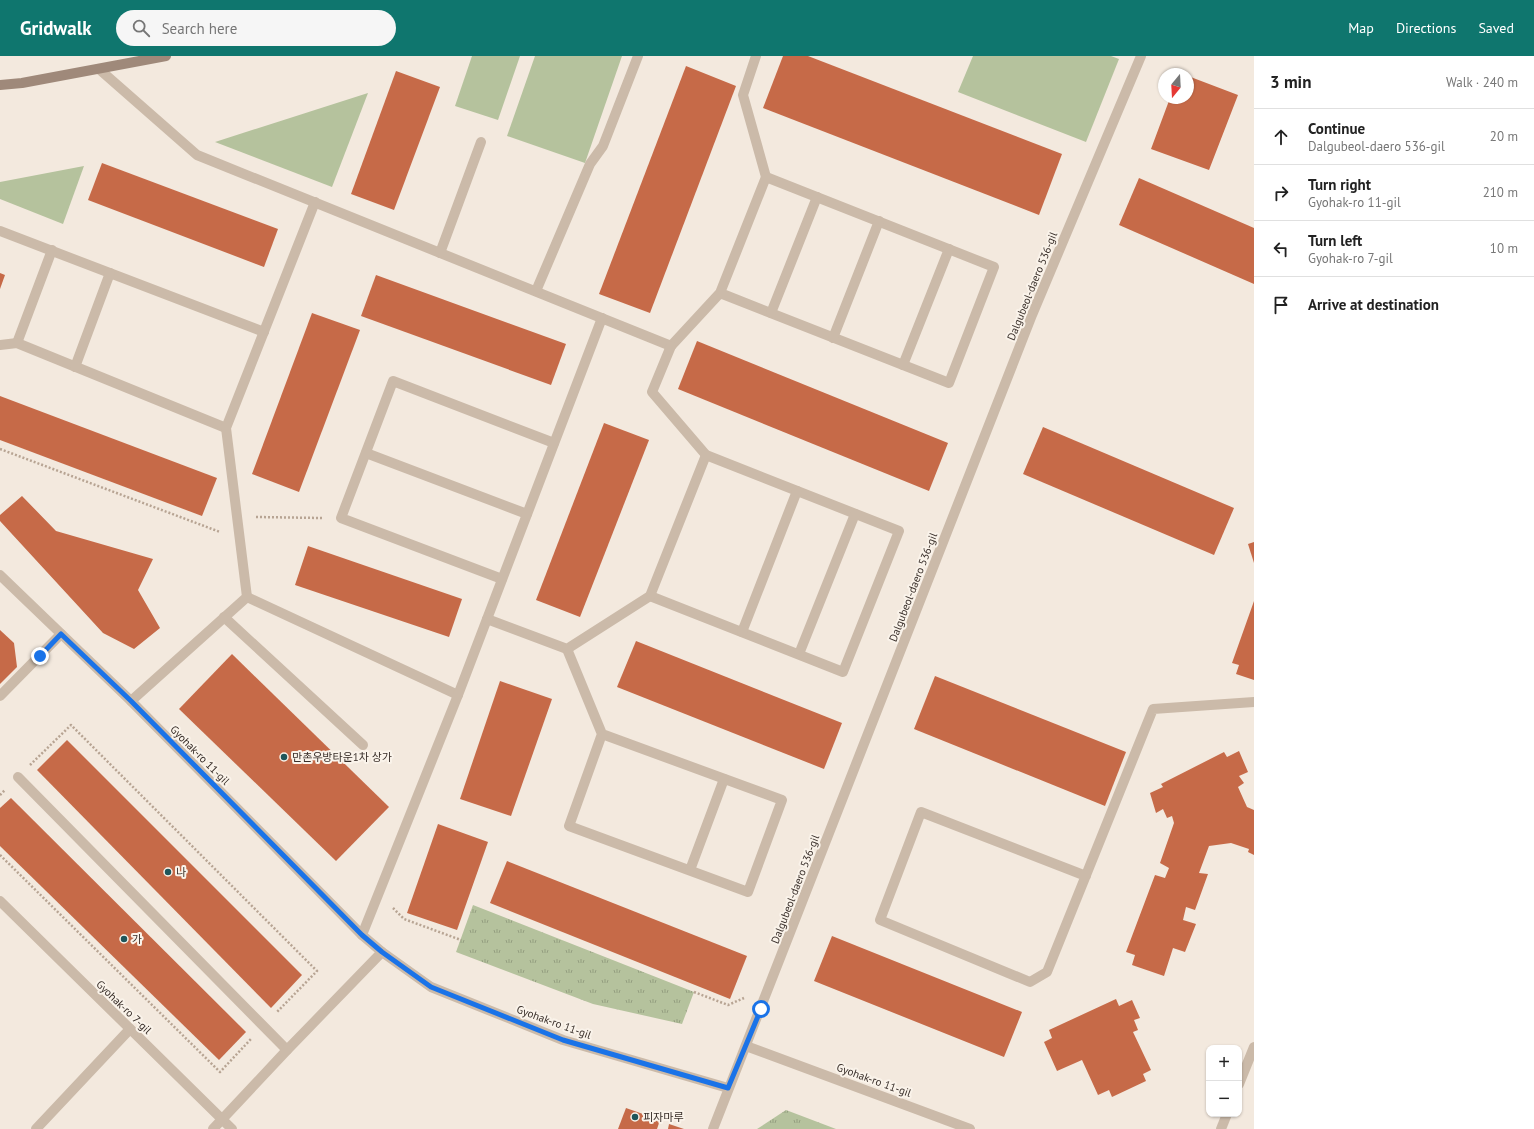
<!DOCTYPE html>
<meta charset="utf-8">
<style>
body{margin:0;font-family:"PT Sans","Noto Sans KR",sans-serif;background:#f6f6f6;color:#222}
.controls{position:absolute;right:12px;bottom:12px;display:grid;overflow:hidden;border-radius:8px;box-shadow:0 1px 3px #0004}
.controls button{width:36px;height:36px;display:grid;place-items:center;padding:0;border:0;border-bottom:1px solid #e0e0e0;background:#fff;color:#222;font:20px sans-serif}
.compass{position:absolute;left:1158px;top:12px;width:36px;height:36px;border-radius:50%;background:#fff;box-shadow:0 1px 3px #0004;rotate:198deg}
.stop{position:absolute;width:12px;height:12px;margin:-9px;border:3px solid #1a73e8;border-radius:50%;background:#fff}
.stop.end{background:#1a73e8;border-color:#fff;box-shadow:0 1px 4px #0008}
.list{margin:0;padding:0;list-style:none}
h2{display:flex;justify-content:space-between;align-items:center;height:52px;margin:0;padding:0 16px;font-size:17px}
h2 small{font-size:13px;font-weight:400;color:#767676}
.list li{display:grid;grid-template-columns:26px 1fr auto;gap:12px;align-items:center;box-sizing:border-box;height:56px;padding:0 16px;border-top:1px solid #e0e0e0}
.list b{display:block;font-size:15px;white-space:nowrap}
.list p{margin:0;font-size:13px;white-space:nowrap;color:#767676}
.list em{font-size:13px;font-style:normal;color:#767676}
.icon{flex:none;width:22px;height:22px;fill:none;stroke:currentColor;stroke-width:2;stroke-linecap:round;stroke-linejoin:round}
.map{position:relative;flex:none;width:1254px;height:1073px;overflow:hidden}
header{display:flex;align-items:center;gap:24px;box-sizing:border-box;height:56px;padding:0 20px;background:#0f766e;color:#fff}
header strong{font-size:19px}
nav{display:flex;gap:22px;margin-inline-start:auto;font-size:14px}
.search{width:280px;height:36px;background:#f6f6f6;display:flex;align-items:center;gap:10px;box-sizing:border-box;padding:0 14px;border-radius:22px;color:#767676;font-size:15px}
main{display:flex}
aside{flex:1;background:#fff}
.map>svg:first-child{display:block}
</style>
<header>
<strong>Gridwalk</strong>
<div class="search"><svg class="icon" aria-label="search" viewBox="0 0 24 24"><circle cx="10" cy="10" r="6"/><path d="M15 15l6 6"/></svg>Search here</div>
<nav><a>Map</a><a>Directions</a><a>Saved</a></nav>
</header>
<main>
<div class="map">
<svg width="1254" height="1073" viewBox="0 0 1254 1073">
<defs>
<pattern id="park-tufts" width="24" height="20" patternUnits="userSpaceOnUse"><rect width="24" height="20" fill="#b5c29d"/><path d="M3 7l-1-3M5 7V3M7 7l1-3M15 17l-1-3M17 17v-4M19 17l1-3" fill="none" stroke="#949e80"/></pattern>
</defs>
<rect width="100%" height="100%" fill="#f3e9de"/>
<g fill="#b5c29d">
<polygon points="472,0 520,0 498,64 455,50"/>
<polygon points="535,0 622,0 585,107 507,80"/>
<polygon points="973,0 1111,0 1119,3 1086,86 958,36"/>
<polygon points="368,37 332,131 215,86"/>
<polygon points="84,110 63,168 0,143 0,126"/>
</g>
<g fill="url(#park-tufts)">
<polygon points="473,849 694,936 682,968 593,948 456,896"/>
<polygon points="786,1054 836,1073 757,1073"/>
</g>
<g fill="#c66a48">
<polygon points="783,0 808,0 1062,98 1039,159 763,52"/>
<polygon points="686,10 736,30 650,257 599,238"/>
<polygon points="396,15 440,31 394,154 351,138"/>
<polygon points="1188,20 1238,39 1209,114 1151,93 1170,42 1188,42"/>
<polygon points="102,107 278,173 264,211 88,144"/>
<polygon points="1139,122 1254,172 1254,228 1119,169"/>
<polygon points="0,217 5,219 0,233"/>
<polygon points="376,219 566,288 551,329 361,260"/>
<polygon points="312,257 360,274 299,436 252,418"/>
<polygon points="697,285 948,387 929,435 678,333"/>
<polygon points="0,340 217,422 202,460 0,384"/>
<polygon points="604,367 649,384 580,561 536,544"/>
<polygon points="1043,371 1234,452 1214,499 1023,418"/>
<polygon points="22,440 56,475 153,503 138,534 160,572 134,593 103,577 0,465 0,459"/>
<polygon points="1254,486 1254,507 1248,488"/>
<polygon points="308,490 462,543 449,581 295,529"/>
<polygon points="1254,545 1254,624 1236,618 1239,609 1232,607"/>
<polygon points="0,574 14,587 17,611 0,628"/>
<polygon points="636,585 842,667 824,713 617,631"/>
<polygon points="232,598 389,751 336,805 179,653"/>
<polygon points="935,620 1126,696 1105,750 914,673"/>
<polygon points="500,625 552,643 511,760 460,743"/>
<polygon points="67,684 302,919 271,952 37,714"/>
<polygon points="1239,695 1248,716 1239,720 1244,727 1238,731 1247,751 1254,754 1254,799 1248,796 1249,793 1231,787 1209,790 1199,817 1208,818 1195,854 1186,851 1183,864 1196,868 1185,896 1173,892 1164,920 1132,909 1135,899 1126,896 1155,819 1165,822 1169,812 1160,807 1174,767 1172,760 1167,762 1163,753 1156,757 1150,737 1163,731 1161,728 1224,696 1227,701"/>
<polygon points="11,742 246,976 219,1004 0,790 0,752"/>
<polygon points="438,768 488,786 457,874 407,857"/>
<polygon points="507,805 747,900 730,943 490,847"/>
<polygon points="832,880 1022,956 1004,1001 814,925"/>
<polygon points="1116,943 1119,950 1132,944 1140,962 1134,964 1138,974 1133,976 1151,1014 1143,1018 1146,1025 1112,1041 1109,1034 1098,1039 1082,1004 1057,1015 1044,986 1052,982 1049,974"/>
<polygon points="626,1052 660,1064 657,1073 618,1073"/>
<polygon points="669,1068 684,1073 668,1073"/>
</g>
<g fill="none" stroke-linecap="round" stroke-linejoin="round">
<g stroke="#b7a493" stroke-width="2.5" stroke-dasharray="2 2" stroke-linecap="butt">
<polyline points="0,393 220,476"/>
<polyline points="256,461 322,462"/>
<polyline points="30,709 71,669 317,915 276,957"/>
<polyline points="0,739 5,734"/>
<polyline points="0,799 220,1016 251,983"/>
<polyline points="393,852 404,863 461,884"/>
<polyline points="694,936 728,949 744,942"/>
</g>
<g stroke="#cbbaa9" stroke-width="10">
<polyline points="756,0 743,39 766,121"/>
<polyline points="99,13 197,99 671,290 720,237 766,121 994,211 949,327 720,237"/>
<polyline points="0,175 264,276"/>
<polyline points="440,197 481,86"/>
<polyline points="536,235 590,108 603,90 638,0"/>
<polyline points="771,257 817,141"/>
<polyline points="833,282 879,165"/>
<polyline points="17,287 52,194"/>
<polyline points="0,289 17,287 226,372"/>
<polyline points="903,309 949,193"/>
<polyline points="75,311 110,217"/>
<polyline points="366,397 527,458"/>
<polyline points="502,523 341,462 393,325 554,387"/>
<polyline points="650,540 843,616 899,475 706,399 652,336 671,290"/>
<polyline points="247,541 458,639"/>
<polyline points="224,561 363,689"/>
<polyline points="487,563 567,593 650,540 706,399"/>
<polyline points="742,576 797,435"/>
<polyline points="567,593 602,678 569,770 748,836 782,744 602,678"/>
<polyline points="799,598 855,458"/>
<polyline points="131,645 247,541 226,372 315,146"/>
<polyline points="18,721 287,994"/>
<polyline points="690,814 724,723"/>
<polyline points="1086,820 921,756 880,864 1030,926 1047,916 1153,653 1254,646"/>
<polyline points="362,879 458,639 602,262"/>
</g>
<g stroke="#cbbaa9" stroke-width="10">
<polyline points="0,519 131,645 362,879 382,896 431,931 563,984 728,1032"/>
<polyline points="0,640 61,578"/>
<polyline points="0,845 232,1073"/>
<polyline points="746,990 970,1073"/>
<polyline points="36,1073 130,973"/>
<polyline points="213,1073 287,994 382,896"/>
<polyline points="713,1073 1032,259 1141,0"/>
</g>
<g stroke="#cbbaa9" stroke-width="10">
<polyline points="1239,1028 1254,991"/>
<polyline points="1221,1073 1227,1058"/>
</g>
<polyline stroke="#9f897a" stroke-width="10" points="0,29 22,27 166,0"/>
</g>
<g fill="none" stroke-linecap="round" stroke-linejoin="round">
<polyline stroke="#1a73e8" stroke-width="5" points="40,600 61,578 131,645 362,879 382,896 431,931 563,984 728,1032 761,953"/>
</g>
<g fill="#1e555a" stroke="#faf3ea" stroke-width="1.5">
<circle cx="284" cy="701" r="4"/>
<circle cx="168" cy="816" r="4"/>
<circle cx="124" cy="883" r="4"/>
<circle cx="635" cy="1061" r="4"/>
</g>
<g text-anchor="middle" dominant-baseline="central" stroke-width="4" stroke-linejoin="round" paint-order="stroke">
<g font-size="11" fill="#382e29" stroke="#faf3ea">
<text transform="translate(1032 230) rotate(-68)">Dalgubeol-daero 536-gil</text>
<text transform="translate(913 531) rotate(-69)">Dalgubeol-daero 536-gil</text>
<text transform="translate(200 699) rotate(45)">Gyohak-ro 11-gil</text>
<text transform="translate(795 833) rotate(-69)">Dalgubeol-daero 536-gil</text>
<text transform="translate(124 951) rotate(44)">Gyohak-ro 7-gil</text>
<text transform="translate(554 966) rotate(20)">Gyohak-ro 11-gil</text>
<text transform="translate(874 1024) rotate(20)">Gyohak-ro 11-gil</text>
</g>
<g font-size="11" fill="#382e29" stroke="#faf3ea" text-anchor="start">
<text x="292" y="701">만촌우방타운1차 상가</text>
<text x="176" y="816">나</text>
<text x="132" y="883">가</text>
<text x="643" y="1061">피자마루</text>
</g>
</g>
</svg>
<div class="controls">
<button>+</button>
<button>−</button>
</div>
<svg class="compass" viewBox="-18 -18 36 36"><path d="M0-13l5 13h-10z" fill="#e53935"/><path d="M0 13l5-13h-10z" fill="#767676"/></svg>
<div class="stop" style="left:761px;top:953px"></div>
<div class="stop end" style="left:40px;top:600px"></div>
</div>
<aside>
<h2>3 min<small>Walk · 240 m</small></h2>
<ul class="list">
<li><svg class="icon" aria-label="ahead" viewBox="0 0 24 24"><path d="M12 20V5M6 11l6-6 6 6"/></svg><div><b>Continue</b><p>Dalgubeol-daero 536-gil</p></div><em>20 m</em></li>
<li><svg class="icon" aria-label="right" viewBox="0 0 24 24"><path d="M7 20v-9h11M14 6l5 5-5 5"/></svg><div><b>Turn right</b><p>Gyohak-ro 11-gil</p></div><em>210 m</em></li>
<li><svg class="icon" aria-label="left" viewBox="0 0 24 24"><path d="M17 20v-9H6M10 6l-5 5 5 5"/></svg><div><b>Turn left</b><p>Gyohak-ro 7-gil</p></div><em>10 m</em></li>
<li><svg class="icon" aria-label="arrive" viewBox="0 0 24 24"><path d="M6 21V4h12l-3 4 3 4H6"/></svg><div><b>Arrive at destination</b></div></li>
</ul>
</aside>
</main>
